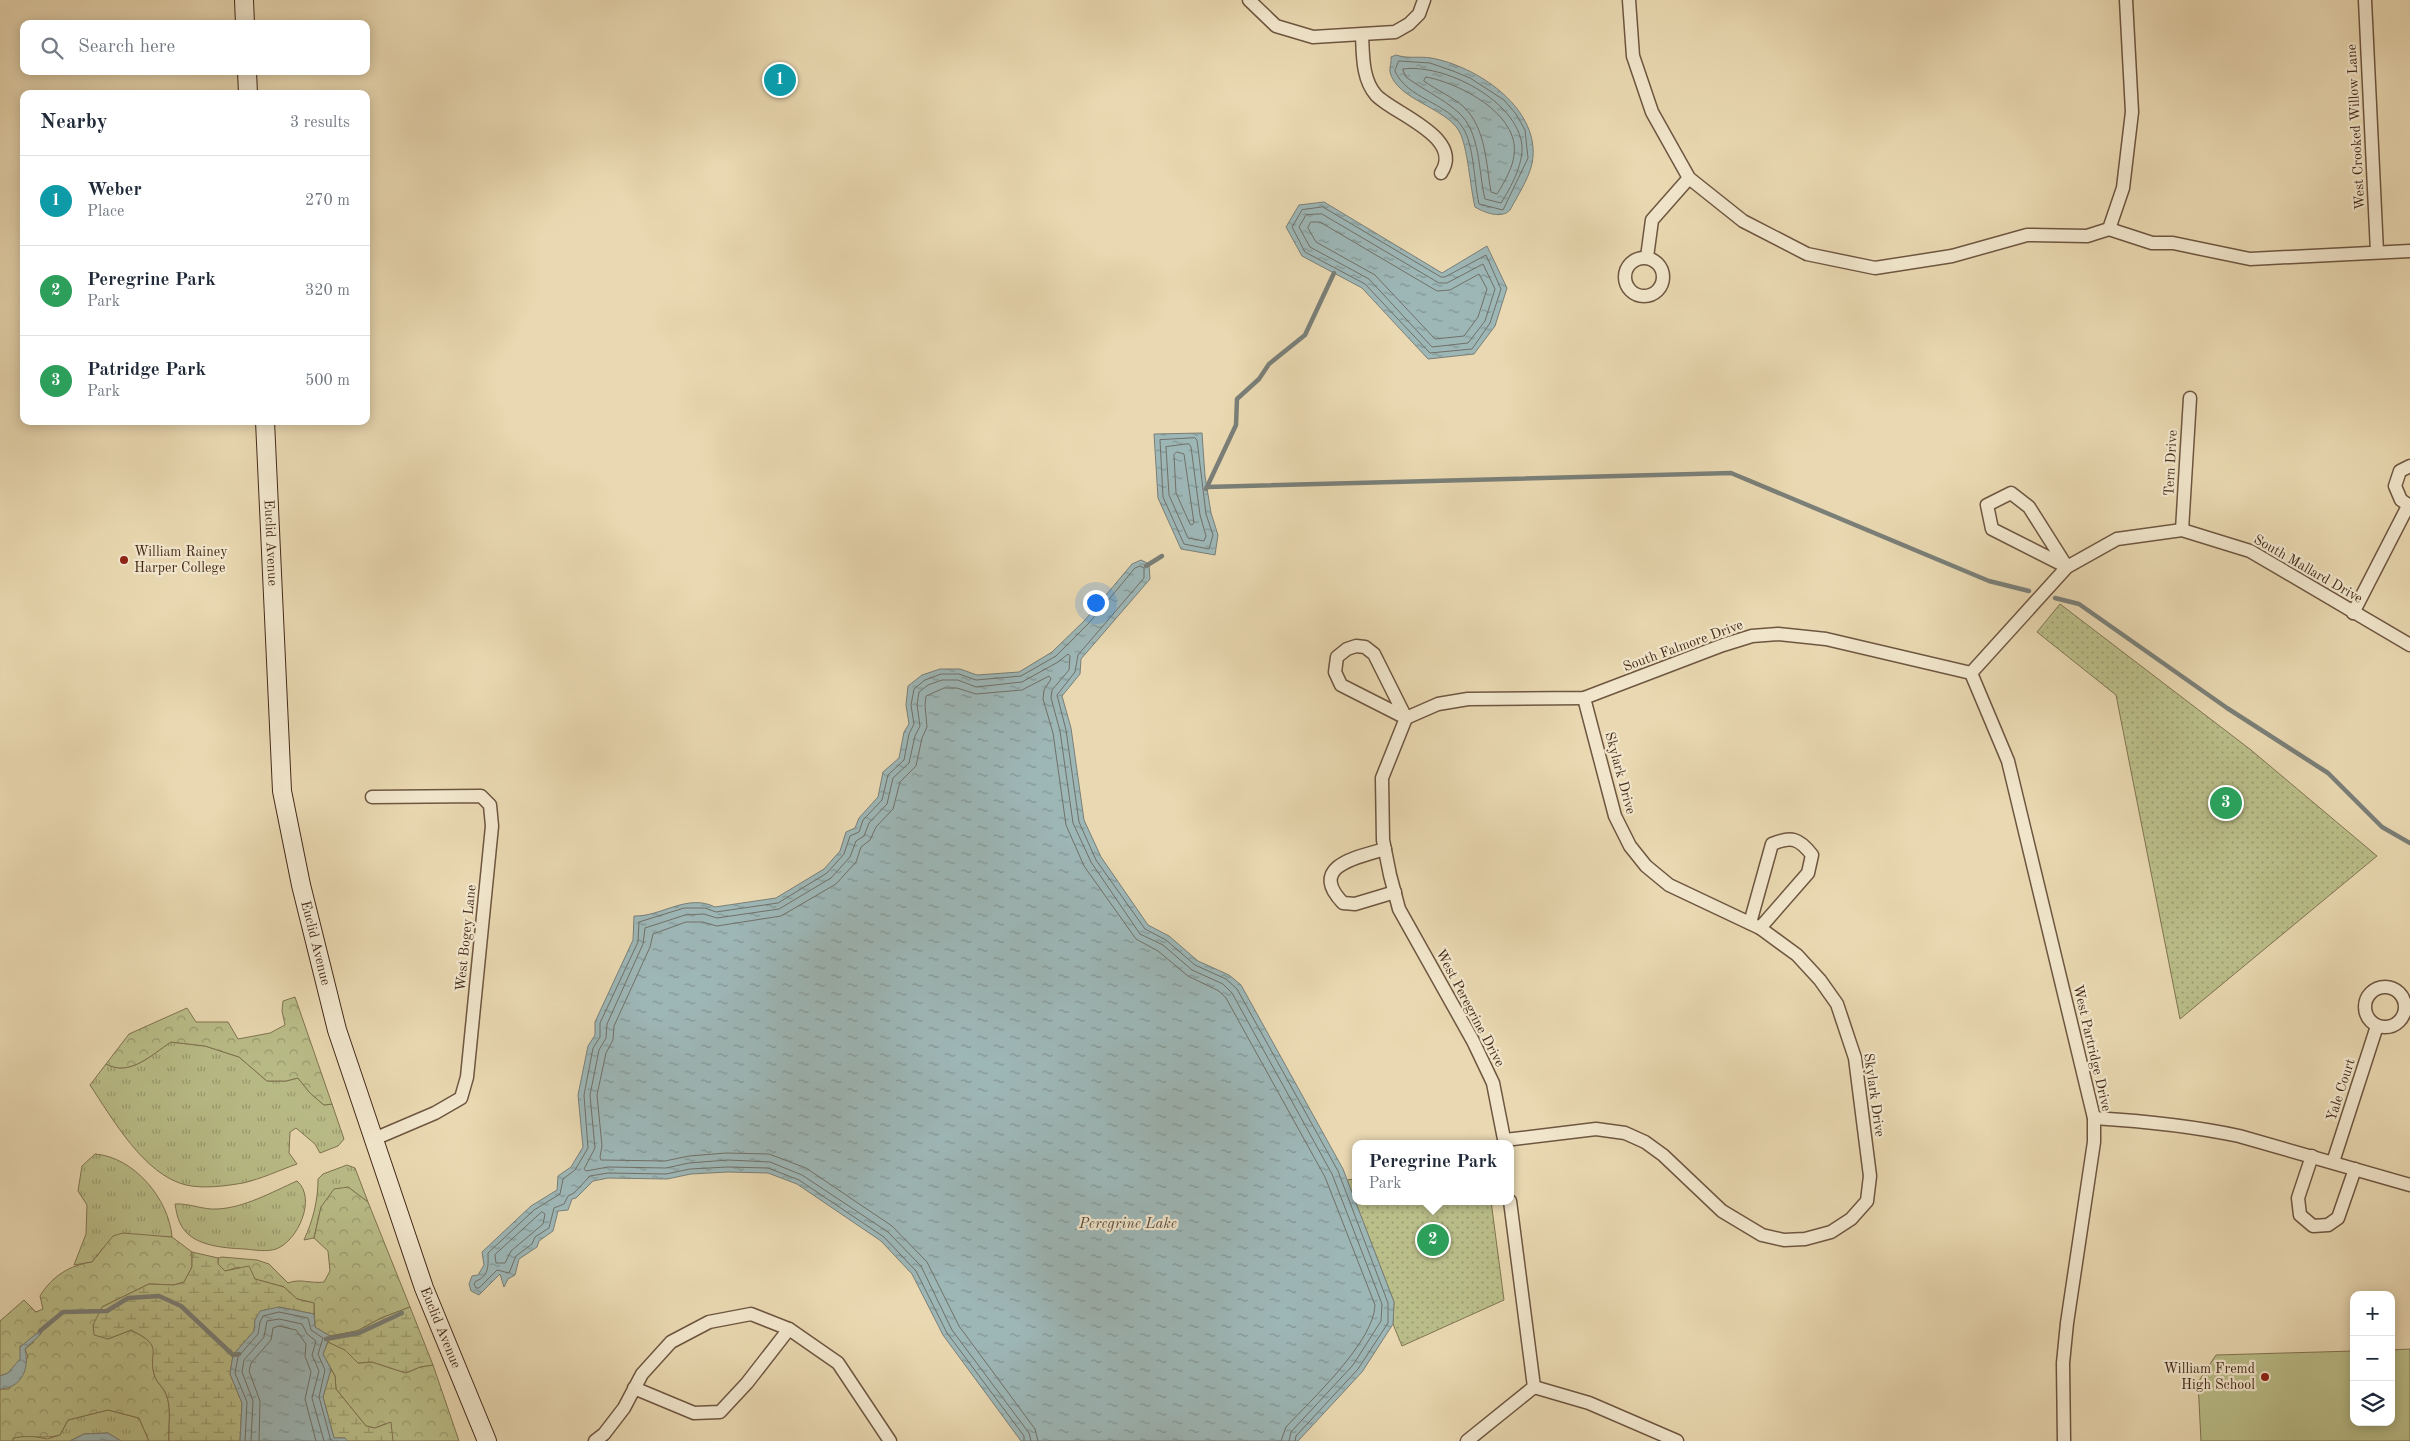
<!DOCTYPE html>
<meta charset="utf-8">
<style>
body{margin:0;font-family:"Old Standard TT",serif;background:#f6f6f7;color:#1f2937}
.controls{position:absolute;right:15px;bottom:15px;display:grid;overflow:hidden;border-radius:10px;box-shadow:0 2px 12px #0003}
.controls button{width:45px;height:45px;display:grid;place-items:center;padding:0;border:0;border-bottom:1px solid #e0e1e3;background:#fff;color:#1f2937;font:25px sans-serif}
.you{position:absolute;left:1095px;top:602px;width:18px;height:18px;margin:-12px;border:4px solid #fff;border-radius:50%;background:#1a73e8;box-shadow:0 0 0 8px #1a73e833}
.badge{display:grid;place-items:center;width:32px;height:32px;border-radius:50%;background:#0f766e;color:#fff;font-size:16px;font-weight:700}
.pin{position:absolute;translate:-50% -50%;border:2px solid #fff;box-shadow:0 1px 5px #0006}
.popup{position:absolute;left:1352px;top:1140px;width:162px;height:65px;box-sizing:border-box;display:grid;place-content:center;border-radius:10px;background:#fff;filter:drop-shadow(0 1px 4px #0005);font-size:16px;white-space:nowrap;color:#747a83}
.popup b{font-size:19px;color:#1f2937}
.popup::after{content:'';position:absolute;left:50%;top:100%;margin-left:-10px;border:10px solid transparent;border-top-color:#fff}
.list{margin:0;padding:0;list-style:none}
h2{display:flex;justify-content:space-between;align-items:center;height:65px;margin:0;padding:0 20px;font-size:21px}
h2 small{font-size:16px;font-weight:400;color:#747a83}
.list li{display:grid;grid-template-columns:32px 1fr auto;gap:15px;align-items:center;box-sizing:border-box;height:90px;padding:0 20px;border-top:1px solid #e0e1e3}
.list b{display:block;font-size:19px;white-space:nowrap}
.list p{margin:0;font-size:16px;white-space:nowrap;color:#747a83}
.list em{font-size:16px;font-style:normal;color:#747a83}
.icon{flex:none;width:28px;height:28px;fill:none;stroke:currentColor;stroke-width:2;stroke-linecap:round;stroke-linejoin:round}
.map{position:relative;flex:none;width:2410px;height:1441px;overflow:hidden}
.search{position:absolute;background:#fff;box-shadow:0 2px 12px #0003;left:20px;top:20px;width:350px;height:55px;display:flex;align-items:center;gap:12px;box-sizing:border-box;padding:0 18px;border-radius:10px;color:#747a83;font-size:19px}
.panel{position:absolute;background:#fff;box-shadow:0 2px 12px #0003;left:20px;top:90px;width:350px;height:335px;border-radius:10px}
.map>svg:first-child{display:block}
</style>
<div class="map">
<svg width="2410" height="1441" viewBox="0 0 2410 1441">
<defs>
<pattern id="grass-tufts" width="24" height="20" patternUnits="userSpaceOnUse" patternTransform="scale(1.25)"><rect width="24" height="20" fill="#babe89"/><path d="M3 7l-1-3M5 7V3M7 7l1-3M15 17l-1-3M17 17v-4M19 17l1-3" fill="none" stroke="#999b6f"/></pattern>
<pattern id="forest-crowns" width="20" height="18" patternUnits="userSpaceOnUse" patternTransform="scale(1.25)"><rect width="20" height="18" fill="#babe89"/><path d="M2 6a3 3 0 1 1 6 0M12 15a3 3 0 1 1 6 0" fill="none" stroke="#999b6f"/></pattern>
<pattern id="wetland-marsh" width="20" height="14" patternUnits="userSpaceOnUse" patternTransform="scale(1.25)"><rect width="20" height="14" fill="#babe89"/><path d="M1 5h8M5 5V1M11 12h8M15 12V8" fill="none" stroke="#999b6f"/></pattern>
<pattern id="park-dots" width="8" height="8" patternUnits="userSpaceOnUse" patternTransform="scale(1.25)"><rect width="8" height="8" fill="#babe89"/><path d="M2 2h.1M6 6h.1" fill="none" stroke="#999b6f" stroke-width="1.8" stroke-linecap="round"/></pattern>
<pattern id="water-ripples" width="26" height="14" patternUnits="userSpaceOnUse" patternTransform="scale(1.25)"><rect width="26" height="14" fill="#9db7b7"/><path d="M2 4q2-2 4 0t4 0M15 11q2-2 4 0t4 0" fill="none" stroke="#829594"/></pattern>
</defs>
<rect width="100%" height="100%" fill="#e9d8b1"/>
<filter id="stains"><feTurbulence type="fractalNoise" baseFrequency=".004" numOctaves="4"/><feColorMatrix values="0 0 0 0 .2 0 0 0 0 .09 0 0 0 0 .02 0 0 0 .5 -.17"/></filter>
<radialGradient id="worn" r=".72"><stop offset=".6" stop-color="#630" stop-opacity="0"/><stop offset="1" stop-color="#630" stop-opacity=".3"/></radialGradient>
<g fill="url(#grass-tufts)" stroke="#807452">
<path d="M 171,1042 L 205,1046 L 239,1057 L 267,1081 L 286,1081 L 298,1078 L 310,1093 L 324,1105 L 332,1104 L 344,1139 L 338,1146 L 320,1153 L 315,1144 L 296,1128 L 290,1132 L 289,1153 L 297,1164 C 280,1170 261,1179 243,1183 C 225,1186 204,1189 186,1185 C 144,1175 112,1118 90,1085 L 106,1064 C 130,1077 151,1055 171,1042 Z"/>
<path d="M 95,1154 C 134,1157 169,1199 172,1237 L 146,1236 L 103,1248 L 92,1262 L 74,1265 L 86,1234 L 87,1205 L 78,1191 L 82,1166 Z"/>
<path d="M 347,1165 L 355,1168 L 368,1202 L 348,1187 L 321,1207 L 314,1238 L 304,1240 C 313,1220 318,1201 318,1179 L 323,1174 Z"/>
<path d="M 297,1181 C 317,1198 298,1241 276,1249 C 267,1252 254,1250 245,1249 C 223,1248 190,1246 180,1223 C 177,1217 176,1210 175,1204 C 189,1203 203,1210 217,1209 C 244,1208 272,1192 297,1181 Z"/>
<polygon points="108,1410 139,1418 149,1441 121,1441 108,1433 84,1434 70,1441 13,1441 13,1438 28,1435 47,1439 60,1435 68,1420"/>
</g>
<g fill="url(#forest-crowns)" stroke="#807452">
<path d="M 295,997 L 332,1104 L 324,1105 L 310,1093 L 298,1078 L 286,1081 L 267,1081 L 239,1057 L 205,1046 L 171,1042 C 151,1055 130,1077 106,1064 L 129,1034 L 187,1008 L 196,1022 L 228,1022 L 238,1039 L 270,1033 L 285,1025 L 282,1011 L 283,1001 Z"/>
<path d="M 348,1187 L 368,1202 L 410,1307 L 381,1318 L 357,1331 L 330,1336 L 315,1327 L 314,1303 L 297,1299 L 284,1287 L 255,1279 L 239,1267 L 225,1271 L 218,1264 L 218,1258 L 222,1257 L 257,1260 L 269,1264 L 288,1283 C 300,1278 311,1284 324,1282 L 330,1271 L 328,1251 L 314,1238 L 321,1207 L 334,1189 Z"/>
<path d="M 123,1233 L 172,1237 L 192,1252 L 192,1267 L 184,1282 L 174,1285 L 149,1284 L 102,1307 L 108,1339 L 131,1330 C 169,1349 146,1351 155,1377 C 157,1383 164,1388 166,1394 C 172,1408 168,1426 169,1441 L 149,1441 L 139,1418 L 108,1410 L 68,1420 L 60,1435 C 42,1440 32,1434 13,1438 L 13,1441 L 0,1441 L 0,1389 L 9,1389 L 28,1357 L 25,1349 L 34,1342 L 20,1346 L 21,1359 L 8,1373 L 0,1376 L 0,1321 L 24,1300 L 36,1312 L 43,1309 L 40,1296 C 52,1276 70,1265 92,1262 L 113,1236 Z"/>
<polygon points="328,1342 345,1350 358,1363 372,1362 406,1373 420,1367 433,1365 459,1441 393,1441 385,1424 375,1428 366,1426 336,1389 335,1376 323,1354"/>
</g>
<g fill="url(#wetland-marsh)" stroke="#807452">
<path d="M 192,1252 L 218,1258 L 218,1264 L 225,1271 L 249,1266 L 255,1279 L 284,1287 L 297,1299 L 314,1303 L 314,1314 L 279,1307 L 255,1320 L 254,1331 L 233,1355 L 230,1374 L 242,1403 L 240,1441 L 169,1441 C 168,1426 172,1408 166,1394 C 164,1388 157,1383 155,1377 C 146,1351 167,1348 131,1330 L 108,1339 L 94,1335 L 93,1325 L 102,1307 L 149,1284 L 174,1285 L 184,1282 L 192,1267 Z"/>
<polygon points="410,1307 433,1365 420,1367 406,1373 372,1362 358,1363 345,1350 328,1342 330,1336 357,1331 381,1318"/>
<polygon points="331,1369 335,1376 336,1389 366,1426 375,1428 391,1422 393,1441 348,1441 345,1438 334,1438 323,1397"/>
</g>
<g fill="url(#park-dots)" stroke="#807452">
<polygon points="2060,604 2251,750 2377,856 2180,1019 2116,695 2037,632"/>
<polygon points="1355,1179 1356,1201 1491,1201 1504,1300 1402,1346 1393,1324 1394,1302 1347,1180"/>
</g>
<polygon fill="#babe89" stroke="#807452" points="2410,1349 2410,1441 2201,1441 2198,1382 2216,1355 2354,1351 2354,1422 2391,1422 2391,1350"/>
<g fill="url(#water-ripples)" stroke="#7a7f78">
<path d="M 1396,55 C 1408,59 1419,56 1431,58 C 1476,66 1537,106 1533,157 C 1532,174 1518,195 1510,210 C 1502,219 1485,213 1475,207 C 1470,187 1468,147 1459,131 C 1446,108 1396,99 1390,72 C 1389,68 1392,62 1391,57 Z"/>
<polygon points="1324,202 1442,273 1487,246 1507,288 1495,326 1474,354 1428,359 1362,288 1302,256 1286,227 1299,205"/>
<polygon points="1202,433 1205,476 1211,513 1218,535 1215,555 1181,549 1158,498 1154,434"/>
<path d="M 1141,560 L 1149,564 L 1150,579 L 1081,659 L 1080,674 L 1062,696 L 1071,728 L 1084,820 L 1101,857 L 1148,925 L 1169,936 L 1198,961 L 1229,975 L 1241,985 L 1343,1169 L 1394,1302 L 1393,1324 L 1362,1372 L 1298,1441 L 1021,1441 L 943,1335 L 912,1274 L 881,1241 L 797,1184 L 768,1173 L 728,1172 L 691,1174 L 667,1179 L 608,1178 L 593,1181 L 576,1198 L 572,1199 L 568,1210 L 558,1211 L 553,1231 L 539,1241 L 537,1247 L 519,1259 L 515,1275 L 508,1279 L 504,1287 L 500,1274 L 479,1295 L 471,1291 L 469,1284 L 472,1276 L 478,1275 L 484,1265 L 482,1252 L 531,1206 L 557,1190 L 558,1176 L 571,1167 L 583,1147 L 578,1095 L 588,1046 L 595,1035 L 595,1022 L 633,940 L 634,916 C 661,917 687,893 715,907 L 776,898 L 824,869 L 840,851 L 846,832 L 855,828 L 859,818 L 878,797 L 883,772 L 899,758 L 904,732 L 909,724 L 906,705 L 908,686 L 922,675 L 940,669 L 960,669 L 977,675 L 1019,672 L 1052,652 L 1085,620 L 1132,564 Z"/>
<polygon points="279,1307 314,1314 315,1327 330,1336 323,1354 331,1369 323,1397 334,1438 345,1438 348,1441 240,1441 242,1403 230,1374 233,1355 254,1331 255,1320 260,1311"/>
<path d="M 43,1328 L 41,1334 L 25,1349 C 30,1368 22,1388 0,1389 L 0,1376 L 8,1373 L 20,1359 L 20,1347 Z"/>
<polygon points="108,1433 121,1441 70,1441 84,1434"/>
</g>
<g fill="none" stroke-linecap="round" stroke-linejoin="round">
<g stroke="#717068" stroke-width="1">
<path d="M 1399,61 L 1430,63 L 1453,71 L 1470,78 L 1504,100 L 1516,114 L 1525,130 L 1528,158 L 1503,210 L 1479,204 C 1474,182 1474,145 1463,128 C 1447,102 1407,99 1395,71 Z"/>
<path d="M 1403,69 C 1444,63 1518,101 1522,146 C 1523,165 1511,187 1501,203 L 1485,199 C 1478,171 1481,132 1458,112 C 1442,98 1422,89 1406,77 Z"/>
<path d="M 1426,77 C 1459,83 1520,114 1514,155 C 1513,167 1504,183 1497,194 L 1491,192 C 1486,163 1486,129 1464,107 C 1453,97 1436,90 1424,81 Z"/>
<polygon points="1323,207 1441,277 1445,277 1486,255 1501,289 1490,323 1472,349 1430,353 1365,284 1305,252 1292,227 1302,210"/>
<polygon points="1322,214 1439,283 1447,283 1483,264 1495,289 1485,321 1468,343 1432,347 1369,279 1310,247 1299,227 1306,215"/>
<polygon points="1311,222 1320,222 1437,291 1450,290 1479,274 1487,289 1478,317 1464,336 1435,339 1375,275 1316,242 1308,228"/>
<polygon points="1195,438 1197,440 1206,514 1213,535 1209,549 1184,544 1163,497 1160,440"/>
<polygon points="1189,444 1191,447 1200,515 1206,536 1204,541 1188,538 1169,495 1166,447"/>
<polygon points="1177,452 1184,454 1194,523 1192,525 1190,524 1176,493 1174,455"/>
<polygon points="542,1212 545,1214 543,1224 511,1251 505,1263 496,1263 495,1255"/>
<polyline points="245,1441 247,1402 235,1373 238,1357 258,1334 260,1322 263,1316 279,1312 308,1318 311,1330 323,1338 318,1354 325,1370 319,1397 331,1441"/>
<polyline points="251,1441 253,1401 242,1372 244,1360 264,1337 267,1321 279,1319 302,1324 307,1334 316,1341 312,1355 319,1371 312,1398 324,1441"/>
<polyline points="259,1441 260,1401 249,1371 251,1363 271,1340 273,1328 279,1326 296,1330 306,1344 305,1356 311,1372 305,1399 316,1441"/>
<path d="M 1024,1441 L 1024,1436 L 947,1333 L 916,1271 L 884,1237 L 799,1180 L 768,1168 L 727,1167 L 690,1169 L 666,1174 L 608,1173 L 590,1176 L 574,1193 L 568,1196 L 564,1204 L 554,1208 L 549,1228 L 535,1237 L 532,1244 L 516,1256 L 509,1273 L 497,1270 L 479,1288 L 476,1288 L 474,1284 L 476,1281 C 490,1276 488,1264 488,1253 L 534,1210 L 560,1194 L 563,1179 L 575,1170 L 588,1148 L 584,1095 L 593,1048 L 600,1037 L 600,1023 L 638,942 L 639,922 L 684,908 L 705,908 L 716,912 L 778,903 L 827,873 L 844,854 L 850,836 L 859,832 L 863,820 L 882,800 L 888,775 L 904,760 L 909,734 L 914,724 L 911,705 L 914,689 L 925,680 L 941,674 L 959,674 L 976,680 L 1021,676 L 1056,656 L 1089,623 L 1135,568 L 1140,566 L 1144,568 L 1144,578 L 1078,655 L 1075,672 L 1057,695 L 1066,730 L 1079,822 L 1096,860 L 1145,929 L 1166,940 L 1195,965 L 1226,979 L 1237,989 L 1338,1171 L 1388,1303 L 1388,1323 L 1358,1369 L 1296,1436 L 1295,1441"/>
<polyline points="1031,1441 1029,1433 952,1330 921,1266 888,1232 802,1175 770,1162 728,1160 689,1163 666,1168 608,1167 586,1171 584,1169 595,1148 590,1095 599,1050 606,1038 607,1024 643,944 645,928 685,915 704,914 717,918 779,909 831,878 850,857 856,841 864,836 869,823 887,804 893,778 909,763 915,736 920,726 917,705 919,692 928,685 942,680 958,680 976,687 1022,682 1058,662 1068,654 1070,656 1069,670 1052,690 1051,698 1060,731 1073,823 1091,862 1140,934 1163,945 1192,970 1223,984 1232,993 1332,1174 1382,1304 1381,1321 1353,1365 1291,1432 1289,1441"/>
<path d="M 1038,1441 L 1035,1429 L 959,1326 L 927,1262 L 892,1226 L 806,1168 L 769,1154 L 726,1153 L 689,1156 L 665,1161 L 601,1160 L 600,1157 L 602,1146 L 597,1095 L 606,1053 L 613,1040 L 614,1026 L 650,947 L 653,934 L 686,922 L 702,922 L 717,926 L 781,916 L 836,884 L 856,862 L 861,847 L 870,840 L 876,827 L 893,809 L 900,782 L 916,766 L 922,738 L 927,727 L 925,705 L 926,696 L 944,688 L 957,688 L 976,694 L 1022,690 L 1049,676 L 1051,679 L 1044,690 L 1043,699 L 1053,733 L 1066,825 L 1084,866 L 1136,939 L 1158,951 L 1188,976 L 1219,991 L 1226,998 L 1325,1177 L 1375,1305 C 1374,1342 1311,1400 1286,1427 L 1281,1441"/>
</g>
<g stroke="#7a7f78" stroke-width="4.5">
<polyline points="1207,487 1731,473 1989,581 2029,591"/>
<polyline points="1206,489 1236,425 1237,399 1259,379 1269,364 1305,335 1334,273"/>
<polyline points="1146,566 1162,556"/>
<polyline points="2055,598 2079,604 2227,708 2328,773 2382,827 2410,843"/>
<polyline points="40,1331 63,1312 107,1311 128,1298 159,1296 181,1306 233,1355 239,1354"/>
<polyline points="326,1339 359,1333 402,1313"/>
</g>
<g stroke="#6e5640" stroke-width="15">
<g id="street">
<polyline points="1249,0 1276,26 1313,37 1395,32 1409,24 1419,14 1424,0"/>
<polyline points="1629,0 1633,56 1652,112 1689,178 1743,221 1807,254 1875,268 1952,256 2027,235 2087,236 2109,229"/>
<polyline points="2365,0 2377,252"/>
<path d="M 1362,35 C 1363,55 1362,79 1376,95 C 1392,113 1465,137 1441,173"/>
<polyline points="2109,229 2152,243 2173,243 2250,259 2410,251"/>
<polyline points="2109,229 2123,188 2132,112 2126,0"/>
<polyline points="1647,257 1652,220 1689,178"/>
<circle cx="1644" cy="277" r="19"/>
<polyline points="2410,466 2400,471 2395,486 2401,500 2410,506"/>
<polygon points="2011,493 2029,507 2067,567 1992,529 1987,505"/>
<polyline points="2182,530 2190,398"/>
<polyline points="2353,613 2408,506"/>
<polygon points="1356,646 1365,647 1374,654 1406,718 1341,685 1335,672 1337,657 1347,649"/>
<polyline points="1971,673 2008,761 2094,1118 2094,1142 2067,1323 2063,1363 2064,1441"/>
<polyline points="1971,673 2067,567 2117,539 2182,530 2250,551 2410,645"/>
<polyline points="1406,718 1438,704 1468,699 1584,698 1723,645 1752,636 1778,634 1826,639 1971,673"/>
<polyline points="1406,718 1382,778 1383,840 1390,875 1399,909 1473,1041 1493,1083 1505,1144"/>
<polyline points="372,797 481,796 490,805 492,826 467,1077 461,1098 435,1113 374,1139"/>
<path d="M 1385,849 C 1358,857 1307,866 1343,903 L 1355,904 L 1395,892"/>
<path d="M 1750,923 L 1772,844 C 1791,836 1799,838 1812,855 L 1808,873 L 1760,928"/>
<circle cx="2385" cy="1007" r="20"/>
<path d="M 2094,1118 C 2143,1121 2192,1126 2239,1136 L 2410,1185"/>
<polyline points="1505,1140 1596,1129 1625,1133 1645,1142 1663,1155 1722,1211 1762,1235 1784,1240 1805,1239 1831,1232 1851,1219 1867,1201 1870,1176 1855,1058 1837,1004 1820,980 1797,955 1760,928 1669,885 1646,866 1630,846 1615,816 1584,698"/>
<polyline points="2312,1156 2298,1198 2300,1215 2313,1226 2328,1225 2338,1218 2355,1169"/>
<polyline points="2333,1162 2377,1026"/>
<polyline points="789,1329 838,1363 890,1441"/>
<polyline points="1534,1387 1589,1403 1677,1441"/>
<polyline points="595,1441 604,1434 624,1408 642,1374 671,1342 709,1322 751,1314 789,1329 747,1383 720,1412 694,1413 634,1388"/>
<polyline points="1467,1441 1534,1387 1510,1201"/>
</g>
</g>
<g stroke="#452a1a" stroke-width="20">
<g id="secondary">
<polyline points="244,0 245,24"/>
<polyline points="247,71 248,94"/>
<path id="s1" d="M 265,421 L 282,791 L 301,885 L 337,1030 L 424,1288 L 487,1441"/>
</g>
</g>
<use href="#street" stroke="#f1e6cc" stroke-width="12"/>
<use href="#secondary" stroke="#f1e6cc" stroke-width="18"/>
</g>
<g fill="#8f2418" stroke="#f1e6cc" stroke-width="2">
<circle cx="124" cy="560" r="5"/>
<circle cx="2265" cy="1377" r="5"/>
</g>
<g text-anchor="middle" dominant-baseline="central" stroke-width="4.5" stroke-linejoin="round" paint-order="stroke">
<g font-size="14" fill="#452a1a" stroke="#f1e6cc">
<text transform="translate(2356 127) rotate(-93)">West Crooked Willow Lane</text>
<text transform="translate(2171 463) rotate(-87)">Tern Drive</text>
<text stroke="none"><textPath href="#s1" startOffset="122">Euclid Avenue</textPath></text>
<text transform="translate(2308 569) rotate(30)">South Mallard Drive</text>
<text transform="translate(1683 646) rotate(-20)">South Falmore Drive</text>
<text transform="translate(1620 773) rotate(75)">Skylark Drive</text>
<text transform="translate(466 938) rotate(-84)">West Bogey Lane</text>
<text stroke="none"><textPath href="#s1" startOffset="526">Euclid Avenue</textPath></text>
<text transform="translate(1470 1008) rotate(62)">West Peregrine Drive</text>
<text transform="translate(2092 1048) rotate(77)">West Partridge Drive</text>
<text transform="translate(2341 1090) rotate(-72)">Yale Court</text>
<text transform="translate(1874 1095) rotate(82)">Skylark Drive</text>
<text stroke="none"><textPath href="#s1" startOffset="931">Euclid Avenue</textPath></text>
</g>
<g font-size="14" fill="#452a1a" stroke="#f1e6cc" text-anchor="start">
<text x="134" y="552">William Rainey<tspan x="134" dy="16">Harper College</tspan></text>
<text x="2255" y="1369" text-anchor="end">William Fremd<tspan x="2255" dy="16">High School</tspan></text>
</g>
<g font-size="15" font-style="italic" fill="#5b4d41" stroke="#f1e6cc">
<text x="1128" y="1224">Peregrine Lake</text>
</g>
</g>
<rect width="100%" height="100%" filter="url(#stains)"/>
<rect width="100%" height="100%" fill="url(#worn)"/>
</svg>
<div class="controls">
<button>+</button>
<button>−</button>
<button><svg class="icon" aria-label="layers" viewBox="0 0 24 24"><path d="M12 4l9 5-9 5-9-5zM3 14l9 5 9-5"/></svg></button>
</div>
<div class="you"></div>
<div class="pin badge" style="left:780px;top:80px;background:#0f9aa8">1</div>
<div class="pin badge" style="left:1433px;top:1240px;background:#2e9e5b">2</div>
<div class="popup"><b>Peregrine Park</b>Park</div>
<div class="pin badge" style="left:2226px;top:803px;background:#2e9e5b">3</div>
<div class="search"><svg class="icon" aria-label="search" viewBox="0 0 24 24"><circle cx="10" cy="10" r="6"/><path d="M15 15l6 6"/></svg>Search here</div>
<section class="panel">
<h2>Nearby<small>3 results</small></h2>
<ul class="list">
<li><span class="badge" style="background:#0f9aa8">1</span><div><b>Weber</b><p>Place</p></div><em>270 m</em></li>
<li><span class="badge" style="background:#2e9e5b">2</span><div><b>Peregrine Park</b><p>Park</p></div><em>320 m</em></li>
<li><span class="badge" style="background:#2e9e5b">3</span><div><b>Patridge Park</b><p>Park</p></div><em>500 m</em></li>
</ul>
</section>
</div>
